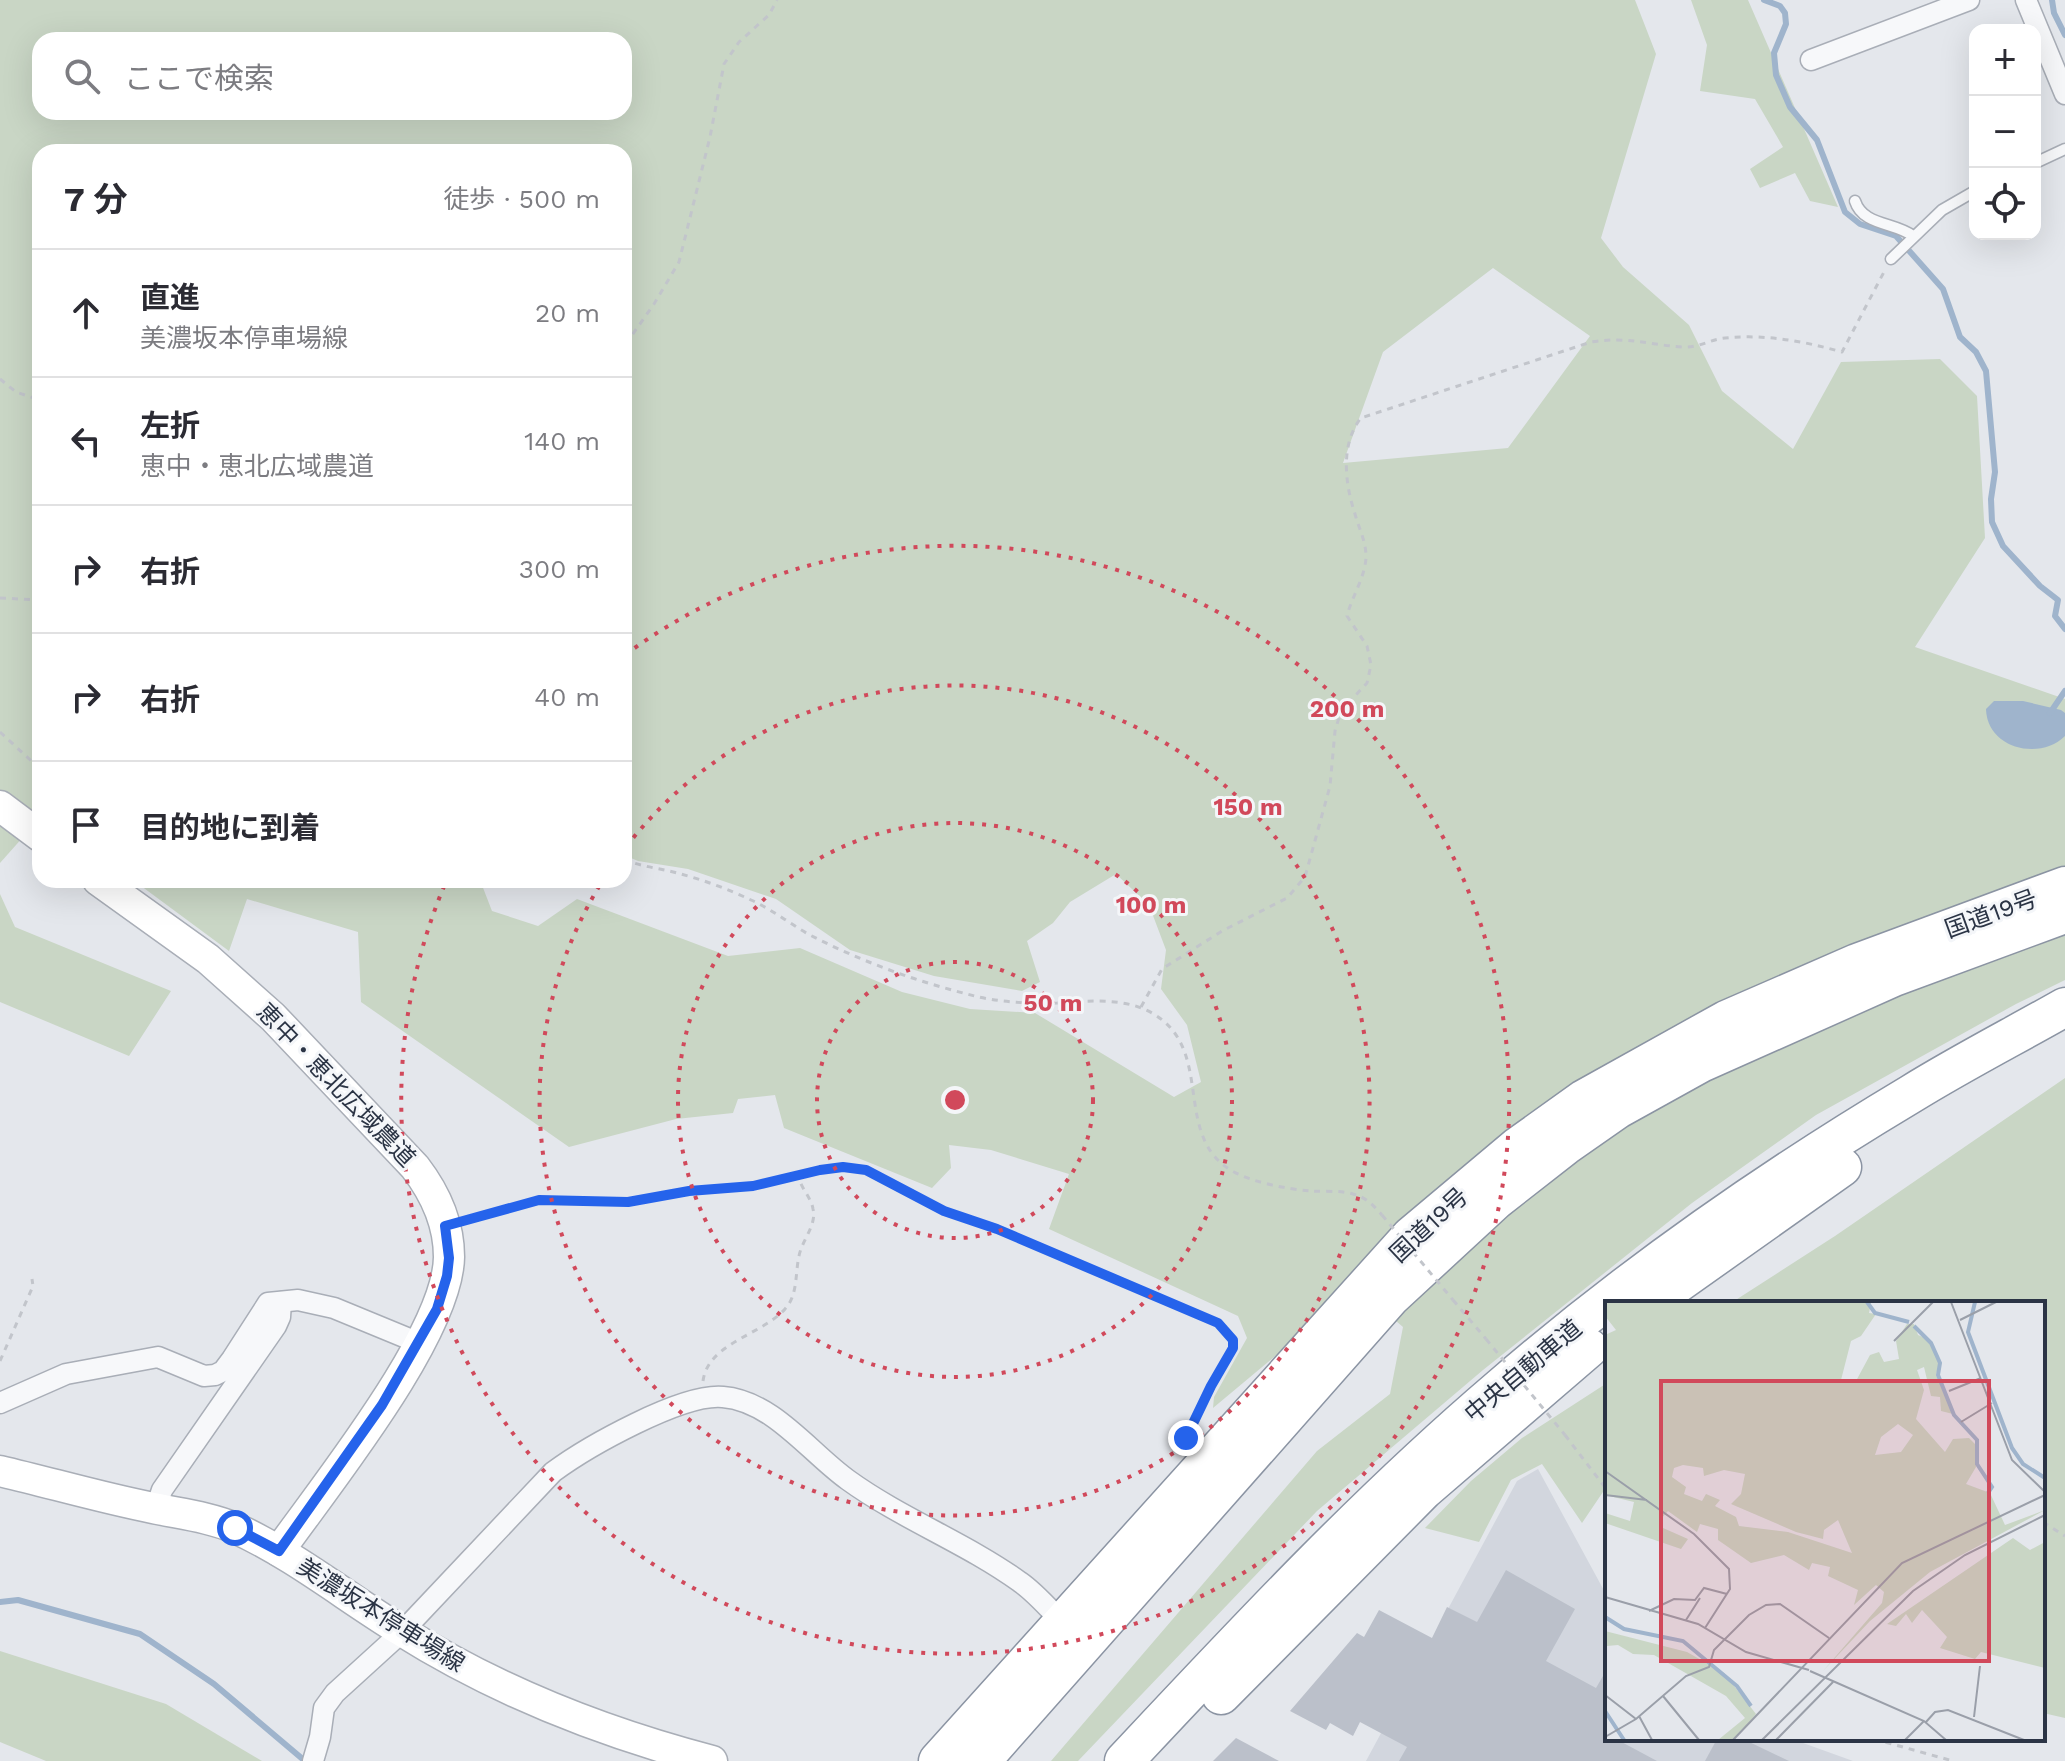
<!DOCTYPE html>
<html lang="ja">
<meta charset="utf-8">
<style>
body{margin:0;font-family:"Work Sans","Noto Sans JP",sans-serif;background:#f2f2f3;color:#2b2b33}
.controls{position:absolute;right:24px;top:24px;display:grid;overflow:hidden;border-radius:16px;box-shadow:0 8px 32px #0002}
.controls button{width:72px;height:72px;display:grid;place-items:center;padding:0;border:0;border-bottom:2px solid #e1e1e2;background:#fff;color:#2b2b33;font:40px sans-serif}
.stop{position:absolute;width:24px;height:24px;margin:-18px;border:6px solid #2563eb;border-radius:50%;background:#fff}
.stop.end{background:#2563eb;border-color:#fff;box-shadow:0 2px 8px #0008}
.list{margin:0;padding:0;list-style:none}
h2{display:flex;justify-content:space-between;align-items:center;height:104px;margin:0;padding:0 32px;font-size:34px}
h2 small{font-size:26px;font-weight:400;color:#7c7c81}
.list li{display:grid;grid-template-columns:52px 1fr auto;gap:24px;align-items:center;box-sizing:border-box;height:128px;padding:0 32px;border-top:2px solid #e1e1e2}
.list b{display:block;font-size:30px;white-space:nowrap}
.list p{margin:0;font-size:26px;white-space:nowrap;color:#7c7c81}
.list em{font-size:26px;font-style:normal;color:#7c7c81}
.icon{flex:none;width:44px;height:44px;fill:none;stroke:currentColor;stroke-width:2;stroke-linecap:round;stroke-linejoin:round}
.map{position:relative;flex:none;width:2065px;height:1761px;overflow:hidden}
.search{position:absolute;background:#fff;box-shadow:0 8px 32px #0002;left:32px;top:32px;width:600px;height:88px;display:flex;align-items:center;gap:20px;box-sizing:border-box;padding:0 28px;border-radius:24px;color:#7c7c81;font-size:30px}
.panel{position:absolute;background:#fff;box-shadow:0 8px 32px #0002;left:32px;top:144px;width:600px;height:744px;border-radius:24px}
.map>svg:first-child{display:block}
</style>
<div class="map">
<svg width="2065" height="1761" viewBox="0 0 2065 1761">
<rect width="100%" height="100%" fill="#e4e7ec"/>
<polygon fill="#d2d6de" points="1538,1469 1607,1596 1607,1739 1792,1739 1853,1761 1366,1761 1517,1481"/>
<g fill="#c9d6c5" fill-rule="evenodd">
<path d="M 0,0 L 1635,0 L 1656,54 L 1601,238 L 1623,267 L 1689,325 L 1722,391 L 1793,449 L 1841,362 L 1940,359 L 1977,396 L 1985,538 L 1915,647 L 2065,699 L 2065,980 L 2016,1004 L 1816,1115 L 1692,1203 L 1483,1370 L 1317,1511 L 1078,1761 L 1051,1761 L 1317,1451 L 1390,1394 L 1403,1327 L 1348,1280 L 1280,1352 L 1213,1408 L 1214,1397 L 1247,1338 L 1238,1316 L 1049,1229 L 1069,1174 L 991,1150 L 949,1145 L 951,1168 L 932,1188 L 784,1128 L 775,1095 L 738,1099 L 733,1113 L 676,1119 L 569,1147 L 361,1002 L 358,932 L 247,899 L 229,951 L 133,880 L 480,880 L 492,911 L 538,926 L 577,899 L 728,956 L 800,948 L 902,992 L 970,1009 L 1035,1013 L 1174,1097 L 1201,1082 L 1187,1025 L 1161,989 L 1166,950 L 1149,905 L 1116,874 L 1070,902 L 1053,923 L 1027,941 L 1040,982 L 1022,991 L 934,976 L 850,950 L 776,899 L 688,869 L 638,861 L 624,855 L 624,152 L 40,152 L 40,818 L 0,863 ZM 40,40 L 624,40 L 624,112 L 40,112 ZM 1493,268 L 1590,336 L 1508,448 L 1343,463 L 1383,352 Z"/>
<polygon points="1691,0 1748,0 1838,207 1810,201 1795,173 1760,188 1750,169 1783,147 1755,99 1700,91 1707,45"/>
<polygon points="0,894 15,927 171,991 129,1056 0,1002"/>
<polygon points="2065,1078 2065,1718 2043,1713 2043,1303 1731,1303 1835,1236"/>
<polygon points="1607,1383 1607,1486 1582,1523 1542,1464 1511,1480 1479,1542 1425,1528 1471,1481 1522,1438"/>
<polygon points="0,1651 166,1704 262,1761 46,1761 0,1742"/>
</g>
<path fill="#9fb4cc" d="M 1994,701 L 2023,701 L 2061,710 L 2065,713 L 2065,736 C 2040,761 1987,749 1986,709 Z"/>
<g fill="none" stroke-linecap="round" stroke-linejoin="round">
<g stroke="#9fb4cc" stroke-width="6">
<polyline points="1764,0 1780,6 1785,13 1786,24 1774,53 1776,75 1790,107 1817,140 1845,212 1860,224 1896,236 1943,289 1960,337 1976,352 1986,371 1995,472 1991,499 1992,522 2003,546 2040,586 2058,600 2055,616 2065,629"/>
<polyline points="2052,0 2054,13 2065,35"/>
<polyline points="2050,713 2065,691"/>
<polyline points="0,1602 18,1600 140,1634 214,1684 305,1761"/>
</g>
</g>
<g fill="#bbc0ca">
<polygon points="1506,1570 1575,1609 1546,1661 1596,1688 1607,1669 1607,1739 1616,1739 1657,1761 1399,1761 1407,1747 1360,1722 1353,1736 1330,1723 1326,1730 1290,1711 1357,1633 1364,1637 1379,1610 1432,1638 1447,1607 1477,1622"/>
<polygon points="1236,1738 1279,1761 1213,1761"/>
<polygon points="1717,1739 1743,1739 1789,1761 1705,1761"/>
</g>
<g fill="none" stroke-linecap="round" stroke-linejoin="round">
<g stroke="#a9aeb7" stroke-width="13">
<g id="lane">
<polyline points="2035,163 2065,149"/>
<path d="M 1855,201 C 1863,226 1895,222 1913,236"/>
<polyline points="1891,259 1942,210 1975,191"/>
</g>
</g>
<g stroke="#a9aeb7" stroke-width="23">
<g id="street">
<polyline points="2026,0 2065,94"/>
<polyline points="1811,60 1969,0"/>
<polyline points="0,1403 66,1374 158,1357 204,1376 215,1375 223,1371 232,1359 268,1303 298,1300 334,1308 419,1343"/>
<polyline points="156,1508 162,1490 276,1326 280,1317 281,1302"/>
<path d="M 313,1761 L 320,1737 L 324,1708 L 335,1693 L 402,1632 L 553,1472 C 587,1447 682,1393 723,1397 C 773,1401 810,1453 848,1480 C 902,1519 966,1543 1020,1582 C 1036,1593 1050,1610 1064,1624"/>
</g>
</g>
<g stroke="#a9aeb7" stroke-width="33">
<g id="secondary">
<polyline points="0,806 40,836"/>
<path d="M 98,880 L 208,959 L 273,1017 L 415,1167 C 435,1193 449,1224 449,1257 C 448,1334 325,1486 279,1551"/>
<path d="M 0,1471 C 51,1483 102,1498 153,1508 C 181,1514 209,1517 235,1528 C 294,1555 346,1597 400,1630 C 497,1691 601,1732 712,1761"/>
</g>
</g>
<g stroke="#8b94a3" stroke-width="41">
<g id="highway">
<polyline points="1650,1303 1842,1167"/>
<polyline points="1221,1695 1424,1490 1589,1348"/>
<polyline points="938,1761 1411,1236 1517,1147 1584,1099 1726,1020 1857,963 2065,886"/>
<polyline points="981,1761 1391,1297 1496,1200 1565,1146 1618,1109 1701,1063 1894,977 2059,916"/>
<path d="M 1124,1761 C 1245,1632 1365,1503 1500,1388 C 1627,1278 1767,1180 1911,1094 C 1961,1063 2014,1036 2065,1007"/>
</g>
</g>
<g stroke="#c2c5cb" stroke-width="3" stroke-dasharray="6 6" stroke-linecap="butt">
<polyline points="624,342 630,338 654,304 679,262 710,137 724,64 739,42 769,15 777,0"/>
<polyline points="0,379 16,392 40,400"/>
<polyline points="0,598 40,600"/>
<polyline points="0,732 40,769"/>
<path d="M 624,859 C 641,867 659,868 677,873 C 701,879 728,889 751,900 C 771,909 789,923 808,934 C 858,960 912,980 967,994 C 995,1002 1028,1004 1057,1003 C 1087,1001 1124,997 1152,1013 C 1217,1050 1170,1137 1234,1172 C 1255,1183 1287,1189 1311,1191 C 1324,1192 1340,1190 1353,1194 C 1366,1197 1374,1206 1382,1215"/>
<path d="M 1141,1007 L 1162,969 L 1222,931 L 1287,898 L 1305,877 L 1330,786 L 1335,731 L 1341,711 L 1367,683 L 1371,665 L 1367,646 L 1347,616 C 1352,596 1365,578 1366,557 C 1366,541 1359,529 1355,514 C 1345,484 1340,444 1361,418 L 1591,342 C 1627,336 1649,345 1683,347 C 1699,348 1711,339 1725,338 C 1766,334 1803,341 1842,352 L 1885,270"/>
<polyline points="467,1219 539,1200 628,1202 689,1191 753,1186 820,1170 843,1167 866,1170 944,1211 997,1229 1218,1323 1233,1340 1233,1348 1211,1386 1186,1438 1188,1440"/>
<polyline points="1453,1300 1486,1339"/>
<polyline points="0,1361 33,1286 32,1279"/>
<path d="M 703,1381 C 708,1343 762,1335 785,1309 C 798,1295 795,1274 799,1256 C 802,1240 817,1225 813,1209 C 811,1197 801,1189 798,1175"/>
<polyline points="1565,1435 1607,1490"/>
<polyline points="2043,1522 2065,1536"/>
<polyline points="1874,1739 1953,1761"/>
</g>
<use href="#lane" stroke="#f7f8fa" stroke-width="10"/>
<use href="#street" stroke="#f7f8fa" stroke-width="20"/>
<use href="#secondary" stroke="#fff" stroke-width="30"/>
<use href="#highway" stroke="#fff" stroke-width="38"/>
<g stroke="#c2c5cb" stroke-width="3" stroke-dasharray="6 6" stroke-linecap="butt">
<polyline points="1382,1215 1453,1300"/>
<polyline points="1486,1339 1565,1435"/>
</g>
</g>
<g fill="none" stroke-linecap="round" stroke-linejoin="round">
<polyline stroke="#2563eb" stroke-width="10" points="235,1528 279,1551 382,1405 437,1309 447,1276 449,1258 445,1226 539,1200 628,1202 689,1191 753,1186 820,1170 843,1167 866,1170 944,1211 997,1229 1218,1323 1233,1340 1233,1348 1211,1386 1186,1438"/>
</g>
<g fill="none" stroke="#d1495b" stroke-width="4" stroke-dasharray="4 8">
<circle cx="955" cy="1100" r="138"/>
<circle cx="955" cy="1100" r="277"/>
<path d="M626 847A415 415 0 1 1 603 880"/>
<path d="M625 655A554 554 0 1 1 445 884"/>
</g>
<g text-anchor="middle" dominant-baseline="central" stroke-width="6" stroke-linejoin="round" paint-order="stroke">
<g font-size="24" fill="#2b3445" stroke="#f4f6f9">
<text transform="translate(1991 914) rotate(-20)">国道19号</text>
<text transform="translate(336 1085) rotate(46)">恵中・恵北広域農道</text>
<text transform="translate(1429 1225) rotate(-43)">国道19号</text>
<text transform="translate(1523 1371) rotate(-40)">中央自動車道</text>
<text transform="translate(381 1615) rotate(32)">美濃坂本停車場線</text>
</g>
</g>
<g transform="translate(1605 1301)">
<rect width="440" height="440" fill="#e4e7ec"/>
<path d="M 0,1 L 266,2 L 264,12 L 271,13 L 256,35 L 246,40 L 236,79 L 251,80 L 265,54 L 274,51 L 279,61 L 294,58 L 291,40 L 302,23 L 309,23 L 313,34 L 325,39 L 334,62 L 331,74 L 348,113 L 336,110 L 335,96 L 326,95 L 319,66 L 312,69 L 319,89 L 311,118 L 340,151 L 348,138 L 364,137 L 370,143 L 371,166 L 361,183 L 385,192 L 400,224 L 440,209 L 325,271 L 265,320 L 218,370 L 277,302 L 279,291 L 271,284 L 249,304 L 253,289 L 223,275 L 225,266 L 207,262 L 204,269 L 179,254 L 146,262 L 113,239 L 113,228 L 95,223 L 92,231 L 63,210 L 55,219 L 58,227 L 83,238 L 76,248 L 0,222 L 0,212 L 25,220 L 29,201 L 0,194 L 0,34 L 11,29 L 0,15 ZM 293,123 L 308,134 L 296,151 L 270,154 L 276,136 ZM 78,164 L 98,167 L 99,175 L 119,169 L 140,173 L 136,193 L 126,203 L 191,231 L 218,238 L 219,229 L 233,219 L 247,252 L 183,231 L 134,225 L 131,216 L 110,205 L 115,199 L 101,193 L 97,200 L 79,193 L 81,186 L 67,176 L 69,167 ZM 408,237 L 425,249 L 440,241 L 440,367 L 376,351 L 370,358 L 335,347 L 342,336 L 317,309 L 307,322 L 301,313 L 291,325 L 282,323 ZM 0,330 L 82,351 L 119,372 L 151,413 L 129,439 L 113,439 L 140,417 L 121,395 L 49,354 L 28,353 L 13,344 L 2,345 L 0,354 Z" fill="#c9d6c5" fill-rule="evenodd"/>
<path fill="none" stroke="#9fb4cc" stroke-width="4" d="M 262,1 L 270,12 L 304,21M 370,1 L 363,31 L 407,147 L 418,163 L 440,177M 309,25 L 326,42 L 335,62 L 333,74 L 349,114 L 372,139 L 372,163 L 387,186 L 383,192M 0,316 L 19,328 L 78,340 L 132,385 L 146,405M 0,410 L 19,439"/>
<path fill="none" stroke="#9a9fa9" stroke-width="2" d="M 346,1 L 407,159 L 440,191M 355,19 L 391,1M 289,40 L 328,1M 344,90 L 376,77M 356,121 L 387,102M 0,170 L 89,233 L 124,268 L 125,288 L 100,327M 0,194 L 42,199M 0,296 L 93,323 L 141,351 L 204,369M 44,310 L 69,298 L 90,299 L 99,287 L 122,293M 81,319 L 95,297M 205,370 L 319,420 L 341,439M 0,394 L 31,418M 58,395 L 94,439M 34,415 L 47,439M 369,416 L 375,365M 321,421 L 330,411 L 343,409 L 419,439M 0,436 L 31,418 L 81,375 L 104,366 L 109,349 L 144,314 L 161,304 L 175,303 L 224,337M 128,439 L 297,262 L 440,194M 157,439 L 308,290 L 360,254 L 440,214M 171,439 L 228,381M 300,439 L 319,420"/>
<path fill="#d1495b" fill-opacity="0.15" stroke="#d1495b" stroke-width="4" d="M 56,80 L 384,80 L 384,360 L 56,360 Z"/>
<rect width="440" height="440" fill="none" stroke="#2b3445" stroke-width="4"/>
</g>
<circle cx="955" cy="1100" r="12" fill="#d1495b" stroke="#f4f6f9" stroke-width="4"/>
<g font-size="24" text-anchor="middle" font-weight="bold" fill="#d1495b" stroke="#f4f6f9" stroke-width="6" stroke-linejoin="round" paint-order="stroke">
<text x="1347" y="717">200 m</text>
<text x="1248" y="815">150 m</text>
<text x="1151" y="913">100 m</text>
<text x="1053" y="1011">50 m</text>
</g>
</svg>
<div class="controls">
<button>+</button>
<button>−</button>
<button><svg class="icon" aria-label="locate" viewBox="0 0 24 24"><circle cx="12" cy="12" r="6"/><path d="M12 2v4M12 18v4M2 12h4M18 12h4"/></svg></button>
</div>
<div class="stop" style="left:235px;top:1528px"></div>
<div class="stop end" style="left:1186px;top:1438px"></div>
<div class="search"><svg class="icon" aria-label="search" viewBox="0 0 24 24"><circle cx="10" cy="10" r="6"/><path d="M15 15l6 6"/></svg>ここで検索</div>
<section class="panel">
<h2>7 分<small>徒歩 · 500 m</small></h2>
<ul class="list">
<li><svg class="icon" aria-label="ahead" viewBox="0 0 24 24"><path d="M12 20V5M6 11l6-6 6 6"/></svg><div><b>直進</b><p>美濃坂本停車場線</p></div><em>20 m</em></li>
<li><svg class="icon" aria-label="left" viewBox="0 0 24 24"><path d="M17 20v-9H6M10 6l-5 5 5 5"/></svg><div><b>左折</b><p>恵中・恵北広域農道</p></div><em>140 m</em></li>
<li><svg class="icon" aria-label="right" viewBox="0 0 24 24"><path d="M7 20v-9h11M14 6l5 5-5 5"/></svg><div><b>右折</b></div><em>300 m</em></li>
<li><svg class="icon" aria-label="right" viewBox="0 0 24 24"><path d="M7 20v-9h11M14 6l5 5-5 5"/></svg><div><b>右折</b></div><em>40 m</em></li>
<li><svg class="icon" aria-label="arrive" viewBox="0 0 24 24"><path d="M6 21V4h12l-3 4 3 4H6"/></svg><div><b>目的地に到着</b></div></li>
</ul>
</section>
</div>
